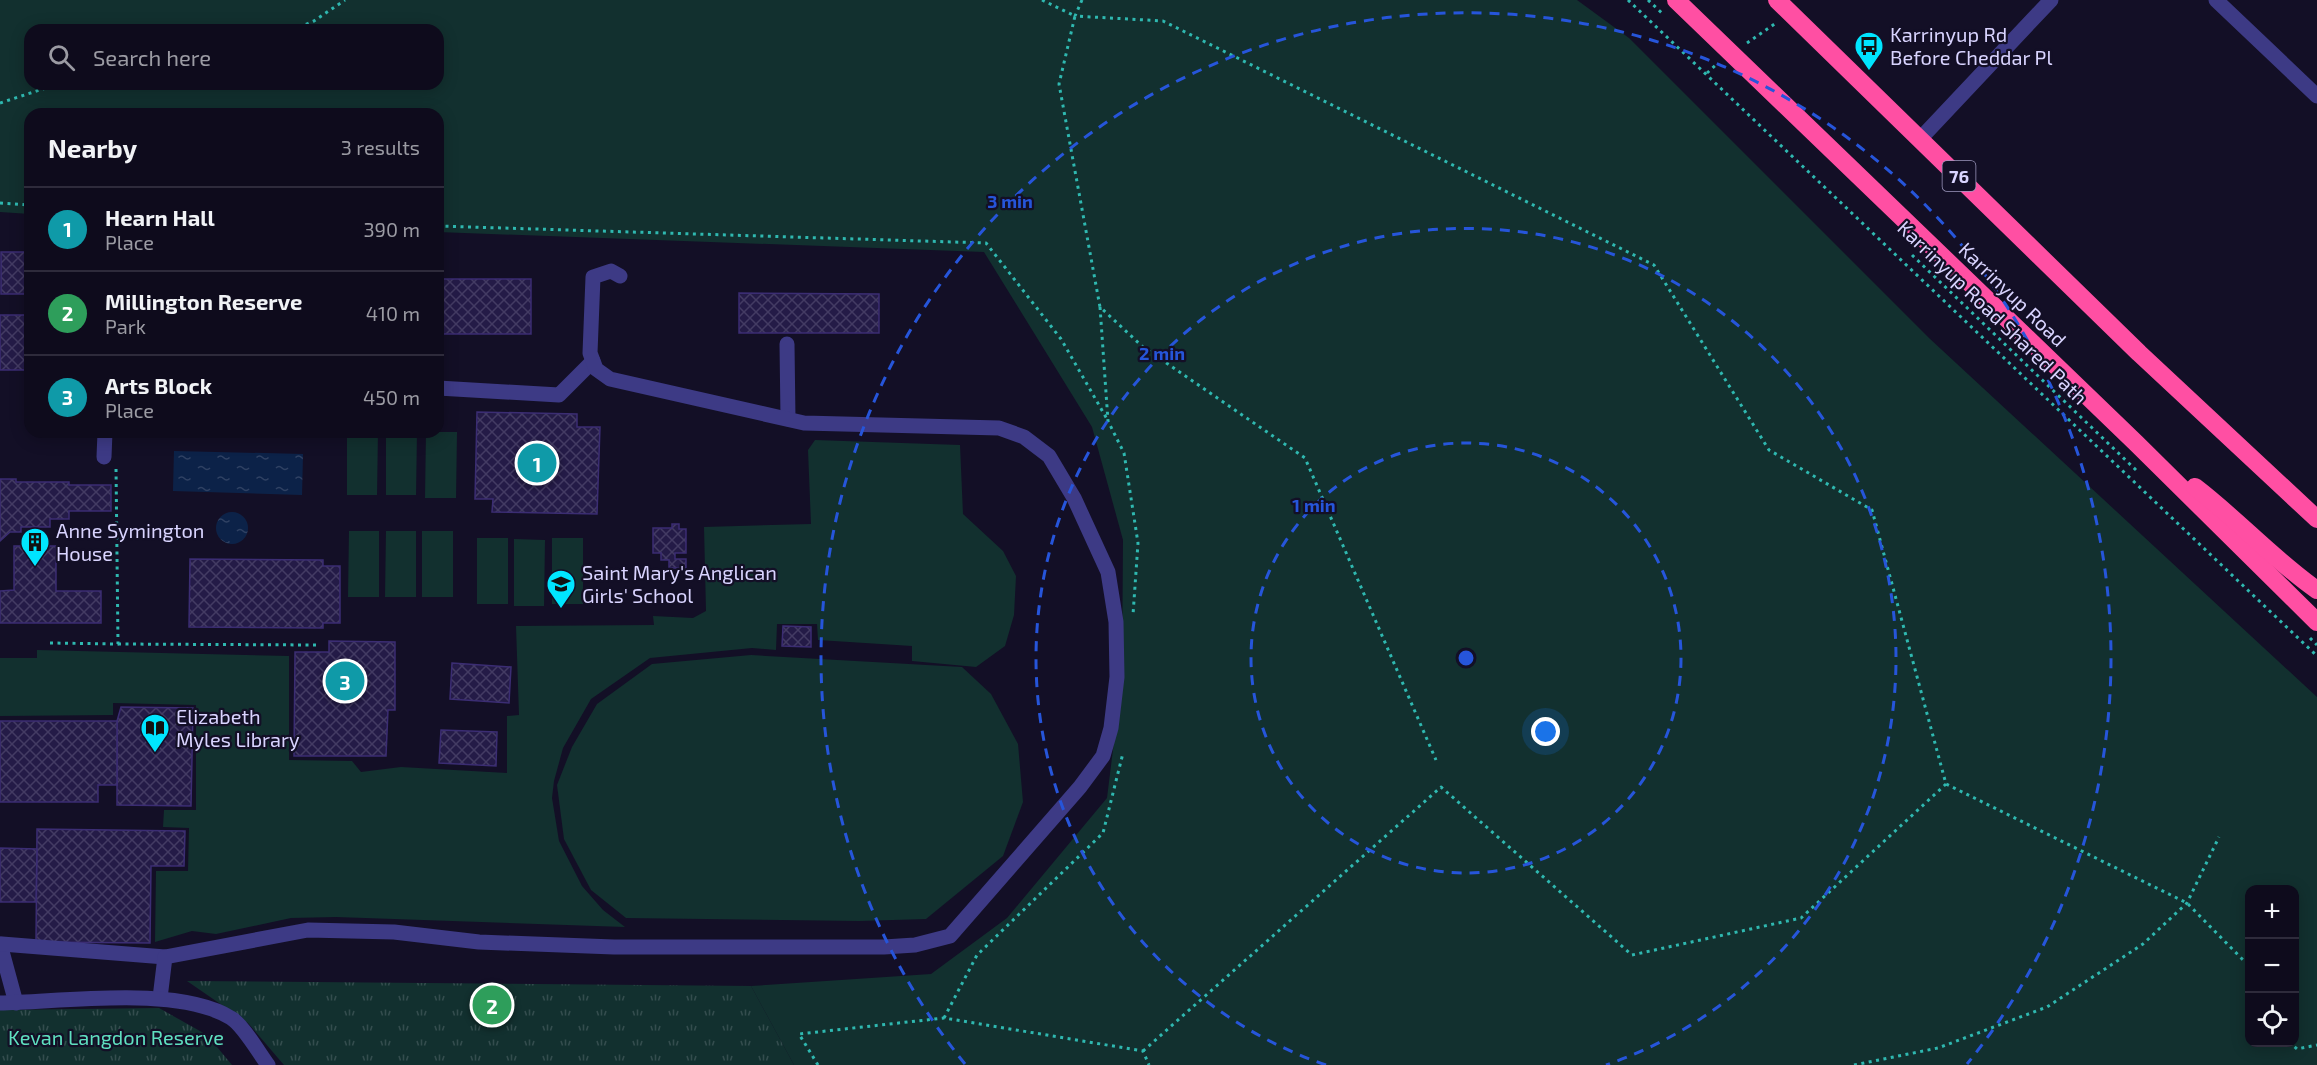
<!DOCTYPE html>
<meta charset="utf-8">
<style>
body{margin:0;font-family:"Exo 2",sans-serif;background:#171425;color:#f1f3f6}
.controls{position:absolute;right:18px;bottom:18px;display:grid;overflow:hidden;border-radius:12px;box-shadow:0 3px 15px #0003}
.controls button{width:54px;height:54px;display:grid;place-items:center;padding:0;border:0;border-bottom:2px solid #2e2b3b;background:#0e0b1c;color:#f1f3f6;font:30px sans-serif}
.you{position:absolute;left:1546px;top:732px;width:21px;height:21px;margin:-15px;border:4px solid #fff;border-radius:50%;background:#1a73e8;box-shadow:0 0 0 9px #1a73e833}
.badge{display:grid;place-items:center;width:39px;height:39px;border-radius:50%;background:#00e5ff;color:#fff;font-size:20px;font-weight:700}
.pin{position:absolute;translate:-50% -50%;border:3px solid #fff;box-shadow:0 2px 6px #0006}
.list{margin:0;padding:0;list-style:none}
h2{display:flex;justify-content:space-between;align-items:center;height:78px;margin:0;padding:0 24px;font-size:26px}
h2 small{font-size:20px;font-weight:400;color:#9b9ba3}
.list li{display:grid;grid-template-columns:39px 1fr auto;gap:18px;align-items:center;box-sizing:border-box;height:84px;padding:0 24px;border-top:2px solid #2e2b3b}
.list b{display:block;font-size:22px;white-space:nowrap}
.list p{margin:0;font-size:20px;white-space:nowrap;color:#9b9ba3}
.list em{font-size:20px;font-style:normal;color:#9b9ba3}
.icon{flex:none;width:33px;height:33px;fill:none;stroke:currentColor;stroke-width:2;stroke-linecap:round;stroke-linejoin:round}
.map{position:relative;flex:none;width:2317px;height:1065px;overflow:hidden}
.search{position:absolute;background:#0e0b1c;box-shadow:0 3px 15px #0003;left:24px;top:24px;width:420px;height:66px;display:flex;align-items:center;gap:15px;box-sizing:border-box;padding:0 21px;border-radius:18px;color:#9b9ba3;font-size:22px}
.panel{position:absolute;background:#0e0b1c;box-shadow:0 3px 15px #0003;left:24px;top:108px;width:420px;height:330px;border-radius:18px}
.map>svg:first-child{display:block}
</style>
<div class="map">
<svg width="2317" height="1065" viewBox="0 0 2317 1065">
<defs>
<pattern id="park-tufts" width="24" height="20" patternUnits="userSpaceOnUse" patternTransform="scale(1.5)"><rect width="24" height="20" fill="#12302f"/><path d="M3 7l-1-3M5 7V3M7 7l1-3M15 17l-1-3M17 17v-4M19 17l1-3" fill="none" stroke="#344d4e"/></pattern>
<pattern id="water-ripples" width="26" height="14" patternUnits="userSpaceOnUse" patternTransform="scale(1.5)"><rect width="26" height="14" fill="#0c2248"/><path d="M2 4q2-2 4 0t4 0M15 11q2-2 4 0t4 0" fill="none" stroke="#2f4163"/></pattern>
<pattern id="building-cross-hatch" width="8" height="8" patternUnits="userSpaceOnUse" patternTransform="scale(1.5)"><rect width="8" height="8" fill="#241b47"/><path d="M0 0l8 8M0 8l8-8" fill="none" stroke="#433b63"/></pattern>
</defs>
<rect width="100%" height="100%" fill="#130f26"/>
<g fill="#12302f" fill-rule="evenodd">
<path d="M 0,0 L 1577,0 L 1629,38 L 1929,338 L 2317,697 L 2317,1065 L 794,1065 L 751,986 L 931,974 L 1007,918 L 1107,798 L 1122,677 L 1123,540 L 1092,427 L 984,252 L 438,232 L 438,114 L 30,114 L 30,214 L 0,212 ZM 30,30 L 438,30 L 438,84 L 30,84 ZM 2250,890 L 2294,890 L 2294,1042 L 2250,1042 Z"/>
<polygon points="347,432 378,432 377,495 347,495"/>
<polygon points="386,432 417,432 416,495 386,495"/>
<polygon points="426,432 457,432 456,498 425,498"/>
<polygon points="815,440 960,445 963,514 1003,551 1016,576 1014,615 1005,646 976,667 912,661 912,646 818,640 817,624 777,624 776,650 752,648 650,658 591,699 563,748 554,781 552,798 559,841 582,886 603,910 625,927 336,917 291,918 216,934 192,931 155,942 156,871 188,871 189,828 163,827 164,810 196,810 196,705 113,703 113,715 0,716 0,658 37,658 37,650 289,656 289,760 352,761 361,772 401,767 507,773 507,716 519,715 516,626 654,625 653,616 693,618 706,611 704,527 811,524 808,450"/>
<polygon points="349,531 379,531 379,597 348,597"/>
<polygon points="386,531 416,531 416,597 385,597"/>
<rect x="422" y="531" width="31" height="66"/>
<rect x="477" y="538" width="31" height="66"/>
<rect x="552" y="538" width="31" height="66"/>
<polygon points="514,539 545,540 544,606 514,606"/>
<polygon points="751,655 962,667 991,694 1018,744 1023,802 1003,856 926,919 859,921 626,918 591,890 564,839 557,785 572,747 597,704 652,664"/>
</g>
<g fill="url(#park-tufts)">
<polygon points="187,981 751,986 794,1065 284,1065 248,1023"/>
<polygon points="159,1008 207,1035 232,1065 0,1065 0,1010"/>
</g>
<g fill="url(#water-ripples)">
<polygon points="174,451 303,454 302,495 173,491"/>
<circle cx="232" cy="528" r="16"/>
</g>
<g fill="url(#building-cross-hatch)" stroke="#3b2d73" stroke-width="1.5">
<rect x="1" y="252" width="29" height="42"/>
<polygon points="438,260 442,260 442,279 531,279 531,334 438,334"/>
<polygon points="739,293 879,294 879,333 739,333"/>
<rect x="0" y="315" width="30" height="55"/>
<polygon points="477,412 577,414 577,427 600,427 597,514 492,512 493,499 475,499"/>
<polygon points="0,479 16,479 16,482 69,482 69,485 111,485 111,511 69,511 69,519 50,519 50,527 21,527 21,532 10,532 0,541"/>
<polygon points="672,524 679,524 679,529 686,529 686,553 675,553 675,559 686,559 686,568 669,568 669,560 661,560 661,553 653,553 653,528 672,528"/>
<polygon points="14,546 56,546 56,591 101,591 101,623 0,623 0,591 14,590"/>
<polygon points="190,559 323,560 323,566 340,566 340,623 323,623 323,628 189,627"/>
<polygon points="783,626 811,627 811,647 782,646"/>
<polygon points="329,641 395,642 395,710 388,710 386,756 294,756 295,652 329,652"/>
<polygon points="452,663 511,667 509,703 450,699"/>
<polygon points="121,707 193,708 191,806 117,805 117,721"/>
<polygon points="0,721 117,721 117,785 98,785 98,802 0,802"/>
<polygon points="441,730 497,732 496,766 439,763"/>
<polygon points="37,829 185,831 184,866 151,866 150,943 36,942"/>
<polygon points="0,848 37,849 36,902 0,902"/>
</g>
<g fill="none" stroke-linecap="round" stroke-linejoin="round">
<g stroke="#2fb8b0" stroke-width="3" stroke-dasharray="3 4.5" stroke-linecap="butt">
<polyline points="1042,0 1075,16 1059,84 1100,307 1143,347 1305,458 1436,760"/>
<polyline points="1082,0 1075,16 1163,21 1654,265 1769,450 1872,510 1946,784 2187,903 2250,967"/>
<polyline points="1628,0 2317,656"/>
<polyline points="1648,0 1664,15"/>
<polyline points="292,30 314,21 345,0"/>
<polyline points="1747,43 1776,23"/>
<polyline points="1707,73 1717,64"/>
<polyline points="0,103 58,84"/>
<polyline points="0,203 30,205"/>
<polyline points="438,226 986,243 1061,339 1107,419"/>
<polyline points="1912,255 2137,471"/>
<polyline points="1100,307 1108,421 1124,453 1138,543 1133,615"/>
<polyline points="2310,638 2317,645"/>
<polyline points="50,643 118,644 116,467"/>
<polyline points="118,644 318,645"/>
<polyline points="944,1018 977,955 1103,833 1123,753"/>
<polyline points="2289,1042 2297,1049 2317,1045"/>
<polyline points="1143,1051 1441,787 1632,955 1801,918 1946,784"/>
<polyline points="818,1065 799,1034 944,1018 1143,1051 1149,1065"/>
<polyline points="1854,1065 1938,1048 2047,1007 2143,944 2187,903 2219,837"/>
</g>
<g stroke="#3d3a85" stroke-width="15">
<polyline points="2216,0 2317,96"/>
<polyline points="1921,138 2051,0"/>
<polyline points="787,344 788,419"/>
<polyline points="438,388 559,395 593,361"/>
<polyline points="104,457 105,432"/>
<polyline points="0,944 16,1003"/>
<polyline points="2,944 165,957"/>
<polyline points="160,998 165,957 308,930 394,932 479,942 614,947 884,947 915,945 950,936 1080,787 1103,756 1111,728 1117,677 1116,622 1108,572 1074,498 1049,456 1024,437 999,428 804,423 610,379 596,369 590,353 593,277 611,271 620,276"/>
<path d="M 0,1003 C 63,1002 178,985 231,1018 C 243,1025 259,1053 268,1065"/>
</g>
<g stroke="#ff4fa3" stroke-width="18">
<polyline points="1676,0 2136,443 2317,622"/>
<polyline points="1777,0 2139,353 2317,519"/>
<path d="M 2195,487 C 2237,519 2275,561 2317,590"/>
</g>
</g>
<g fill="none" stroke="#2655da" stroke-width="3" stroke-dasharray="10 8">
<circle cx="1466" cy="658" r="215"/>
<path d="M1326 1065A430 430 0 1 1 1606 1065"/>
<path d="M965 1064A645 645 0 1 1 1967 1064"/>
</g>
<defs>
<g id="bus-pin" transform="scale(1.5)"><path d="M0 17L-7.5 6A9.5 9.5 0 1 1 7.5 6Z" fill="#00e5ff" stroke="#130f26"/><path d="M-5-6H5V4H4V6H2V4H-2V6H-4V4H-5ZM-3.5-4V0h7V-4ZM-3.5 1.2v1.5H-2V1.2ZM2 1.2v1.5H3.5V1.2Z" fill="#111"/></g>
<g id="building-pin" transform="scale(1.5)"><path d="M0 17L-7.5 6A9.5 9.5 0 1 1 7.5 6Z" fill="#00e5ff" stroke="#130f26"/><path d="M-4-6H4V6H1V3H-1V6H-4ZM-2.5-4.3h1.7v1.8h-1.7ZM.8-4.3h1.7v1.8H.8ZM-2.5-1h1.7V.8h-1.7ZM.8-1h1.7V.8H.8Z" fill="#111"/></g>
<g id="school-pin" transform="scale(1.5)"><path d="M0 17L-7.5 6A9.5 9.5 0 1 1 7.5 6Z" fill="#00e5ff" stroke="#130f26"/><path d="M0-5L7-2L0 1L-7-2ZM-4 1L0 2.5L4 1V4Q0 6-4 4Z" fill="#111"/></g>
<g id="library-pin" transform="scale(1.5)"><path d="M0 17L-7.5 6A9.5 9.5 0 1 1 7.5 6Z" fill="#00e5ff" stroke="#130f26"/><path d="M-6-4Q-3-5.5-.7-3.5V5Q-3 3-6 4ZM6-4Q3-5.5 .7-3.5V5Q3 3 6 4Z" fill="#111"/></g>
</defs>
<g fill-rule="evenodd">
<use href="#bus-pin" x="1869" y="46"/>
<use href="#building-pin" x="35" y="542"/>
<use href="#school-pin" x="561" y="584"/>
<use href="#library-pin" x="155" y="728"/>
</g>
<g text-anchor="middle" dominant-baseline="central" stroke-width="4.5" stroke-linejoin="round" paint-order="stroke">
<rect fill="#130f26" stroke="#9e99be" stroke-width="1.5" x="1942.5" y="161" width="33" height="30" rx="4.5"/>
<g font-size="18" font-weight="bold" fill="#d9d4ff">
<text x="1959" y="176">76</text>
</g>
<g font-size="20" fill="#d9d4ff" stroke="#130f26" text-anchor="start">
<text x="1890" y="34">Karrinyup Rd<tspan x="1890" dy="23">Before Cheddar Pl</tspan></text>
<text x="56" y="530">Anne Symington<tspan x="56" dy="23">House</tspan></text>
<text x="582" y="572">Saint Mary's Anglican<tspan x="582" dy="23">Girls' School</tspan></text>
<text x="176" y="716">Elizabeth<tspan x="176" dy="23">Myles Library</tspan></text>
</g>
<g font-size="20" fill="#d9d4ff" stroke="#130f26">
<text transform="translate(2013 294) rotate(44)">Karrinyup Road</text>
<text transform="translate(1993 312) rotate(44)">Karrinyup Road Shared Path</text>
</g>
<g font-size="20" fill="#5fe0c0" stroke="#130f26">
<text x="116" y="1037">Kevan Langdon Reserve</text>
</g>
</g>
<circle cx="1466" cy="658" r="9" fill="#2655da" stroke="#130f26" stroke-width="3"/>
<g font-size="18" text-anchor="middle" font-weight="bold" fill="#2655da" stroke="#130f26" stroke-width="4.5" stroke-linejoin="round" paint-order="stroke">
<text x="1010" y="208">3 min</text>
<text x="1162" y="360">2 min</text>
<text x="1314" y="512">1 min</text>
</g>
</svg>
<div class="controls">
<button>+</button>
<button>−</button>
<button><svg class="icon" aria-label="locate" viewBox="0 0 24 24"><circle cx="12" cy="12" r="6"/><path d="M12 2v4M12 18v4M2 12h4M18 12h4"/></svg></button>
</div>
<div class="you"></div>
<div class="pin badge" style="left:537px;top:463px;background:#0f9aa8">1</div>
<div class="pin badge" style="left:492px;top:1005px;background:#2e9e5b">2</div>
<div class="pin badge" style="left:345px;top:681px;background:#0f9aa8">3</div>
<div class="search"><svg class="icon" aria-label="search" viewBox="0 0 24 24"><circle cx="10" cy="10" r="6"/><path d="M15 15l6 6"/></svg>Search here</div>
<section class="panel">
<h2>Nearby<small>3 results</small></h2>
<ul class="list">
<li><span class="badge" style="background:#0f9aa8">1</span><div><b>Hearn Hall</b><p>Place</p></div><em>390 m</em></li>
<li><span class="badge" style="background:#2e9e5b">2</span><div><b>Millington Reserve</b><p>Park</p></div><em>410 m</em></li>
<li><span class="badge" style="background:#0f9aa8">3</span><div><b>Arts Block</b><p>Place</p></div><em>450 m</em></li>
</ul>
</section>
</div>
